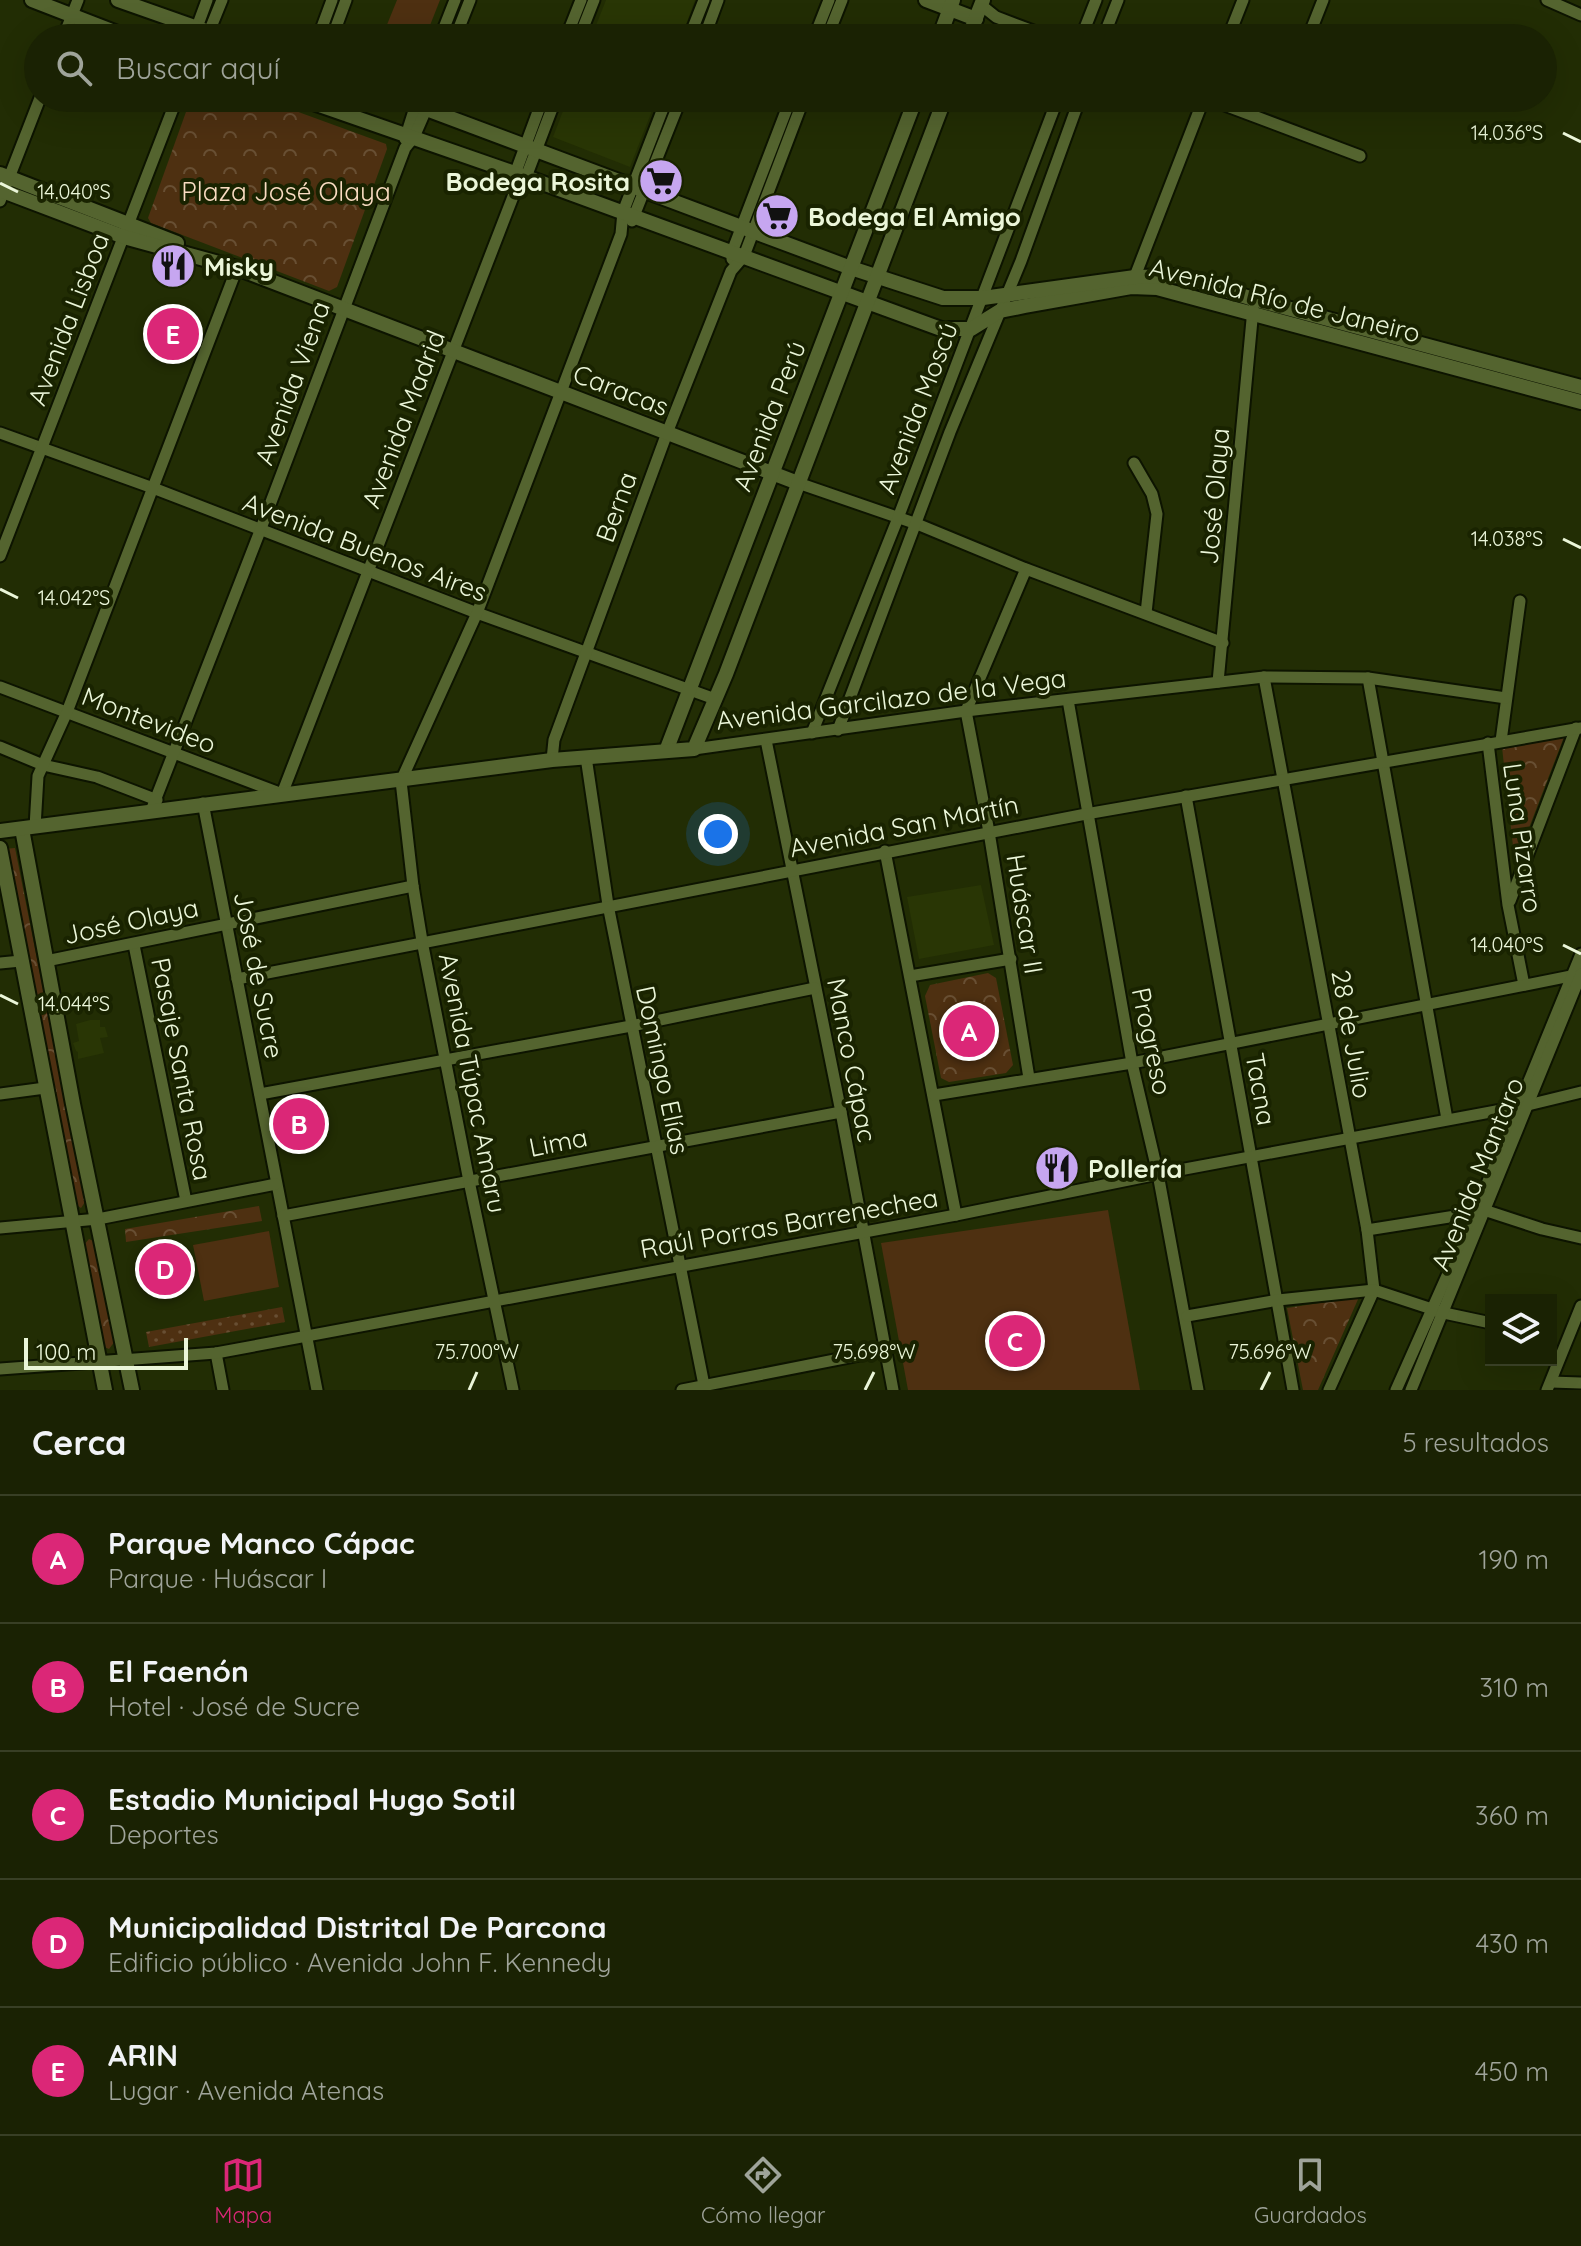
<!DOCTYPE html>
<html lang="es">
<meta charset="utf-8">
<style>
body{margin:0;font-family:Quicksand,sans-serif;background:#232a0d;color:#f1f3f6}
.controls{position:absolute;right:24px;bottom:24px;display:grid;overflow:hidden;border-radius:0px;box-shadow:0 8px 32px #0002}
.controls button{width:72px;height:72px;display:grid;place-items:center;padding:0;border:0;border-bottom:2px solid #383f25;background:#1a2203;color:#f1f3f6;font:40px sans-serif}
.scale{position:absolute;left:24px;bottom:20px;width:164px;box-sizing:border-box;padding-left:8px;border:4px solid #ebf6d9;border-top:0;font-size:22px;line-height:28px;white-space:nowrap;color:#ebf6d9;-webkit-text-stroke:6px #192300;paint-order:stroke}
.you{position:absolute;left:718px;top:834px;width:28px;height:28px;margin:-20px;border:6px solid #fff;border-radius:50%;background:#1a73e8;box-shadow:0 0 0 12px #1a73e833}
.badge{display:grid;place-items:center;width:52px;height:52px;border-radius:50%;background:#db2777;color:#fff;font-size:26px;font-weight:700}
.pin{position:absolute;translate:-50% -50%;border:4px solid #fff;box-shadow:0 2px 8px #0006}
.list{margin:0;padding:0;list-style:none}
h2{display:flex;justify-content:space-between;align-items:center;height:104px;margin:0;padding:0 32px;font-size:34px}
h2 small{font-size:26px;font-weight:400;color:#9fa49a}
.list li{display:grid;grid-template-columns:52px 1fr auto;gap:24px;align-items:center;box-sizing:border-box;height:128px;padding:0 32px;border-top:2px solid #383f25}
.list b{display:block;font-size:30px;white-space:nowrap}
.list p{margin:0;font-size:26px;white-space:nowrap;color:#9fa49a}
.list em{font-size:26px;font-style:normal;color:#9fa49a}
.icon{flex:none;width:44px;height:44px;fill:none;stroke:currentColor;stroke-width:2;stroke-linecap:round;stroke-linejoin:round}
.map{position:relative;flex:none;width:1581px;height:1390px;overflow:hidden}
.search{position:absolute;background:#1a2203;box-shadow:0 8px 32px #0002;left:24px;right:24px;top:24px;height:88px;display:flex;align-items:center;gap:20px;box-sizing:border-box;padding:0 28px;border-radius:44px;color:#9fa49a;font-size:30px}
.sheet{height:744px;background:#1a2203}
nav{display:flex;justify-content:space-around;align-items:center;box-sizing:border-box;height:112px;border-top:2px solid #383f25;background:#1a2203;font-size:22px;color:#9fa49a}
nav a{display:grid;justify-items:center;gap:4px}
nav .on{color:#db2777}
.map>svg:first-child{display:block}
</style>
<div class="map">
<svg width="1581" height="1390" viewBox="0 0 1581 1390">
<defs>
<pattern id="grass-dots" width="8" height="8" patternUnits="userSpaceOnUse" patternTransform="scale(2)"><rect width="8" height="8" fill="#4e3011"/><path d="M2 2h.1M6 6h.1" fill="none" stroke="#684f33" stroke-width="1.8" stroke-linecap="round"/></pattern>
<pattern id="park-crowns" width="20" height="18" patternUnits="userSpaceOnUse" patternTransform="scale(2)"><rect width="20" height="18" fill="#4e3011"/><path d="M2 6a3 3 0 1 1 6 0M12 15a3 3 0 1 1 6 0" fill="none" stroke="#684f33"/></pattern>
</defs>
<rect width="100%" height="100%" fill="#222d04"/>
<g fill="#293605">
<polygon points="606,0 695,0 681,38 591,38"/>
<polygon points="568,98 657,98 630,167 553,137"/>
<polygon points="981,885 994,945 919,959 907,897"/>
<polygon points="90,1020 100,1020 100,1027 105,1027 108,1037 100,1038 104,1053 78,1059 78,1052 76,1051 73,1043 79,1041 76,1024"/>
</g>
<polygon fill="url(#grass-dots)" points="282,1307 285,1322 149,1347 146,1332"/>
<g fill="url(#park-crowns)">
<polygon points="191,98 260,98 386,144 387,149 337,287 329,291 151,223 148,218"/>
<polygon points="1564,737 1515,864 1502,747"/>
<polygon points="15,848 85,1202 81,1208 74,1203 4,849"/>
<polygon points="988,973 996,978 1013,1065 1006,1073 949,1082 941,1078 925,996 930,985"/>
<polygon points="259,1206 262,1221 126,1242 125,1229"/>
<polygon points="89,1239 95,1242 115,1341 109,1349 100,1345 83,1246"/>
<polygon points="1359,1297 1318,1390 1303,1390 1287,1308"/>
</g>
<g fill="#4e3011">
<polygon points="397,0 440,0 425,38 382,37"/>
<polygon points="1108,1210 1140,1390 908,1390 881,1243"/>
<polygon points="269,1231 279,1287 204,1301 193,1245"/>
</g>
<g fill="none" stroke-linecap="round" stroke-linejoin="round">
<g stroke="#0d1400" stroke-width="15">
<g id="minor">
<polyline points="1547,0 1581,15"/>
<polyline points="981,5 996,17 1052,38"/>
<polyline points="207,37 222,0"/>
<polyline points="63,38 78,0"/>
<polyline points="193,38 207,0"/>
<polyline points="318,38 332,0"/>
<polyline points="332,38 346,0"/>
<polyline points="440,38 455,0"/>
<polyline points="455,38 470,0"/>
<polyline points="566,38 581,0"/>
<polyline points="579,38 594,0"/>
<polyline points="689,38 704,0"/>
<polyline points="704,38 718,0"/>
<polyline points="814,38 829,0"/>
<polyline points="827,38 842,0"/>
<polyline points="1081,38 1096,0"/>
<polyline points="1103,38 1118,0"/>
<polyline points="1228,38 1243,0"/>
<polyline points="1308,38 1323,0"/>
<polyline points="1206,98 1360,156"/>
<polyline points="405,139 418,98"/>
<polyline points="514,181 515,174 543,98"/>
<polyline points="0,201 40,98"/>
<polyline points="632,221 681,98"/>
<polyline points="732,259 732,252 791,98"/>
<polyline points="1132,284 1204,98"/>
<polyline points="0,433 153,488 477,613 715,699"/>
<polyline points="1134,463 1152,494 1157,514 1146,613"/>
<polyline points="798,483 917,524 1026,569 1223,643"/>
<polyline points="0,556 177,98"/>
<polyline points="1026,569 966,711 989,832 1029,1078"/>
<polyline points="1264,677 1367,1230 1374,1290 1329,1390"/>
<polyline points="1368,678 1447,1119"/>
<polyline points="1218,682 1253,309"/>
<polyline points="0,687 282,794 514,194 526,177 556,98"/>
<polyline points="1068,700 1132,1063 1158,1174 1198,1390"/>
<polyline points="838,730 950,432 1021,261 1080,98"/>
<polyline points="812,733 898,518 1058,98"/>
<polyline points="766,740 841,1112 893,1390"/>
<polyline points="1501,741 1520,601"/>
<polyline points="1488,743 1508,905 1524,985"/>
<polyline points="0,747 43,765 97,777 157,800"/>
<polyline points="694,749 966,711 1264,677 1368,678 1506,698"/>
<polyline points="586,757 608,905 705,1390"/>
<polyline points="552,760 554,740 667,433 731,271 744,256 804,98"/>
<polyline points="1186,796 1293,1390"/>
<polyline points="203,803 317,1390"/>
<polyline points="151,811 260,531 405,148 414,137 431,98"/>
<polyline points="35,827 38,776 67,712 237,268"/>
<polyline points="885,851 956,1215"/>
<polyline points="1510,901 1576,728"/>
<polyline points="134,945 186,1201"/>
<polyline points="46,961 413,886"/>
<polyline points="0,963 21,961"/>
<polyline points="910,976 1011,959"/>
<polyline points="237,979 1086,814 1581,728"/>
<polyline points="0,1094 45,1088"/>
<polyline points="260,1094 631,1026 815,988"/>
<polyline points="934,1095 1132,1063 1581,974"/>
<polyline points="283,1216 841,1112"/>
<polyline points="0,1228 98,1219 276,1184"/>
<polyline points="1367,1230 1487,1211 1542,1229 1581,1238"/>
<polyline points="1187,1316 1278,1300 1374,1290 1444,1313 1491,1323"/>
<polyline points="216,1353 223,1390"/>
<polyline points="0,1369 216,1353 956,1215 1158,1174 1528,1105 1581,1092"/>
<polyline points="1551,1382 1581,1383"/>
<polyline points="513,1390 469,1181 422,941 413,886 401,781 477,613 621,234 623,212 667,98"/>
<polyline points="682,1390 885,1350"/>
<polyline points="1396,1390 1475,1213 1581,954"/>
<polyline points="1411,1390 1581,974"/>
<polyline points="1547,1390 1581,1306"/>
</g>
</g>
<g stroke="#0d1400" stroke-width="18">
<g id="tertiary">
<polyline points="32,0 130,38"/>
<polyline points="118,0 226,38"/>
<polyline points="926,0 976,19"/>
<polyline points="939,38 953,0"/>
<polyline points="968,38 983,0"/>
<polyline points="299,98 526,177 941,329 971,329 1000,311 1025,306 1131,287 1157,288 1581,402"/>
<polyline points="397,98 851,268 943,298 983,298 1135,277 1181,276 1253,299 1581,387"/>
<polyline points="0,174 177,243"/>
<polyline points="0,190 124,237 237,268 798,483"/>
<polyline points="666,751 916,98"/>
<polyline points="22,829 73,1104 132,1390"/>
<polyline points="0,831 552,760 694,749 726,674 945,98"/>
<polyline points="0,848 105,1390"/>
</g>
</g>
<use href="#minor" stroke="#54642f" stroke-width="11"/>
<use href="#tertiary" stroke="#54642f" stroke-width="14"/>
</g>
<path fill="none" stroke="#ebf6d9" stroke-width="3" d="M 1563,133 L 1581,142M 0,183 L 18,192M 1563,539 L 1581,548M 0,589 L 18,598M 1563,945 L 1581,954M 0,995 L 18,1004M 469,1390 L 477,1372M 865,1390 L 874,1372M 1261,1390 L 1270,1372"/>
<defs>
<g id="supermarket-disc" transform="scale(2.3)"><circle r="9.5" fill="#c6a6f0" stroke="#192300"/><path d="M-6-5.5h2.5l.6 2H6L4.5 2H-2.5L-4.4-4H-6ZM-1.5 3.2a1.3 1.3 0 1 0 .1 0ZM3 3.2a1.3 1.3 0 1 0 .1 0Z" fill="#111"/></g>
<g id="restaurant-disc" transform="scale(2.3)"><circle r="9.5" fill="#c6a6f0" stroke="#192300"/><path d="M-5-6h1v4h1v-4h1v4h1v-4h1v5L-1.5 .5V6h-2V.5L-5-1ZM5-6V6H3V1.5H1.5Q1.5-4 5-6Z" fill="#111"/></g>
</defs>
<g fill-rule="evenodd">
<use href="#supermarket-disc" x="661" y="181"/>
<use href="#supermarket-disc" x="777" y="216"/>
<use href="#restaurant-disc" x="173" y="266"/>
<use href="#restaurant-disc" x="1057" y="1168"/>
</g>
<g text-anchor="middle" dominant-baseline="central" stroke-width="8" stroke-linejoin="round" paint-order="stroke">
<g font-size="26" font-weight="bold" fill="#ebf6d9" stroke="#192300" text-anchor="start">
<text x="630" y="181" text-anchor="end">Bodega Rosita</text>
<text x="808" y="216">Bodega El Amigo</text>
<text x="204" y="266">Misky</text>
<text x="1088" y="1168">Pollería</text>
</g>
<g font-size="26" fill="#fadcc2" stroke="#192300">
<text x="286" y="191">Plaza José Olaya</text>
</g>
<g font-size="26" fill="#ebf6d9" stroke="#192300">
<text transform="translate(1285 300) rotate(14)">Avenida Río de Janeiro</text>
<text transform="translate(68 319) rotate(-69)">Avenida Lisboa</text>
<text transform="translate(292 383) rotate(-70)">Avenida Viena</text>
<text transform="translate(621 390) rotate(21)">Caracas</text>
<text transform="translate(917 408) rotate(-69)">Avenida Moscú</text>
<text transform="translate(769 416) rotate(-69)">Avenida Perú</text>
<text transform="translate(403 419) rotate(-69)">Avenida Madrid</text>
<text transform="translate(1214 496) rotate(-85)">José Olaya</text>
<text transform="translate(616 507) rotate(-70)">Berna</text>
<text transform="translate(365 547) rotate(21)">Avenida Buenos Aires</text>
<text transform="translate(891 699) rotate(-7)">Avenida Garcilazo de la Vega</text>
<text transform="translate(149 720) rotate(21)">Montevideo</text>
<text transform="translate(904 826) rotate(-11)">Avenida San Martín</text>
<text transform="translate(1523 838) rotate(82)">Luna Pizarro</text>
<text transform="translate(1025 914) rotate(81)">Huáscar II</text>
<text transform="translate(131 921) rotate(-12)">José Olaya</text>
<text transform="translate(259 975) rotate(79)">José de Sucre</text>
<text transform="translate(1352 1034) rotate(80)">28 de Julio</text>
<text transform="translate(1152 1041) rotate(78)">Progreso</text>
<text transform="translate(852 1060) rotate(79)">Manco Cápac</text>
<text transform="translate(182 1069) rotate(79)">Pasaje Santa Rosa</text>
<text transform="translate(663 1070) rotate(78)">Domingo Elías</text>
<text transform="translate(473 1083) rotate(79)">Avenida Túpac Amaru</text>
<text transform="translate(1261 1089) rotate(80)">Tacna</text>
<text transform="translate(558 1142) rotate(-11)">Lima</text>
<text transform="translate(1477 1174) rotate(-68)">Avenida Mantaro</text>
<text transform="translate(789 1223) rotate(-10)">Raúl Porras Barrenechea</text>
</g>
</g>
<g font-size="20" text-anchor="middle" fill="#ebf6d9" stroke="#192300" stroke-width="8" stroke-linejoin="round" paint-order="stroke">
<text x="1507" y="140">14.036°S</text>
<text x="74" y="199">14.040°S</text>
<text x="1507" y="546">14.038°S</text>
<text x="74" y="605">14.042°S</text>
<text x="1507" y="952">14.040°S</text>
<text x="74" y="1011">14.044°S</text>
<text x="477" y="1359">75.700°W</text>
<text x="874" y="1359">75.698°W</text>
<text x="1270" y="1359">75.696°W</text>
</g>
</svg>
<div class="controls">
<button><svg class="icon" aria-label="layers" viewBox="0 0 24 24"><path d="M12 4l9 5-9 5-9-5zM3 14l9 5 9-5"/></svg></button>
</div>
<div class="scale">100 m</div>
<div class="you"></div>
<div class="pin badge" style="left:969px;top:1031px">A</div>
<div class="pin badge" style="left:299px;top:1124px">B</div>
<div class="pin badge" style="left:1015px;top:1341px">C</div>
<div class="pin badge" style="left:165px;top:1269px">D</div>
<div class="pin badge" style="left:173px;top:334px">E</div>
<div class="search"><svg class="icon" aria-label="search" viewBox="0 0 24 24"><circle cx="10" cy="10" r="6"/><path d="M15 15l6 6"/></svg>Buscar aquí</div>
</div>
<section class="sheet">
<h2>Cerca<small>5 resultados</small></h2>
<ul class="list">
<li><span class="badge">A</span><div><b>Parque Manco Cápac</b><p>Parque · Huáscar I</p></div><em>190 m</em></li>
<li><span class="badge">B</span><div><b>El Faenón</b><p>Hotel · José de Sucre</p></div><em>310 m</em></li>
<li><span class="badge">C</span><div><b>Estadio Municipal Hugo Sotil</b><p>Deportes</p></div><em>360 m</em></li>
<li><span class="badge">D</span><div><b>Municipalidad Distrital De Parcona</b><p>Edificio público · Avenida John F. Kennedy</p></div><em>430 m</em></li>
<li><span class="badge">E</span><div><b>ARIN</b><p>Lugar · Avenida Atenas</p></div><em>450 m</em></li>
</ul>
</section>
<nav>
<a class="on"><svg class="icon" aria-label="map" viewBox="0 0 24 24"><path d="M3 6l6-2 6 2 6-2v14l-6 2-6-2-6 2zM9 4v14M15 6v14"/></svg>Mapa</a>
<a><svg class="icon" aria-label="directions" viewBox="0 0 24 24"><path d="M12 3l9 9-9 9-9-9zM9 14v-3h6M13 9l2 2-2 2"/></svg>Cómo llegar</a>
<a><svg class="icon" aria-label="saved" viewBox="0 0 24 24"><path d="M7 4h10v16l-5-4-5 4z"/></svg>Guardados</a>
</nav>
